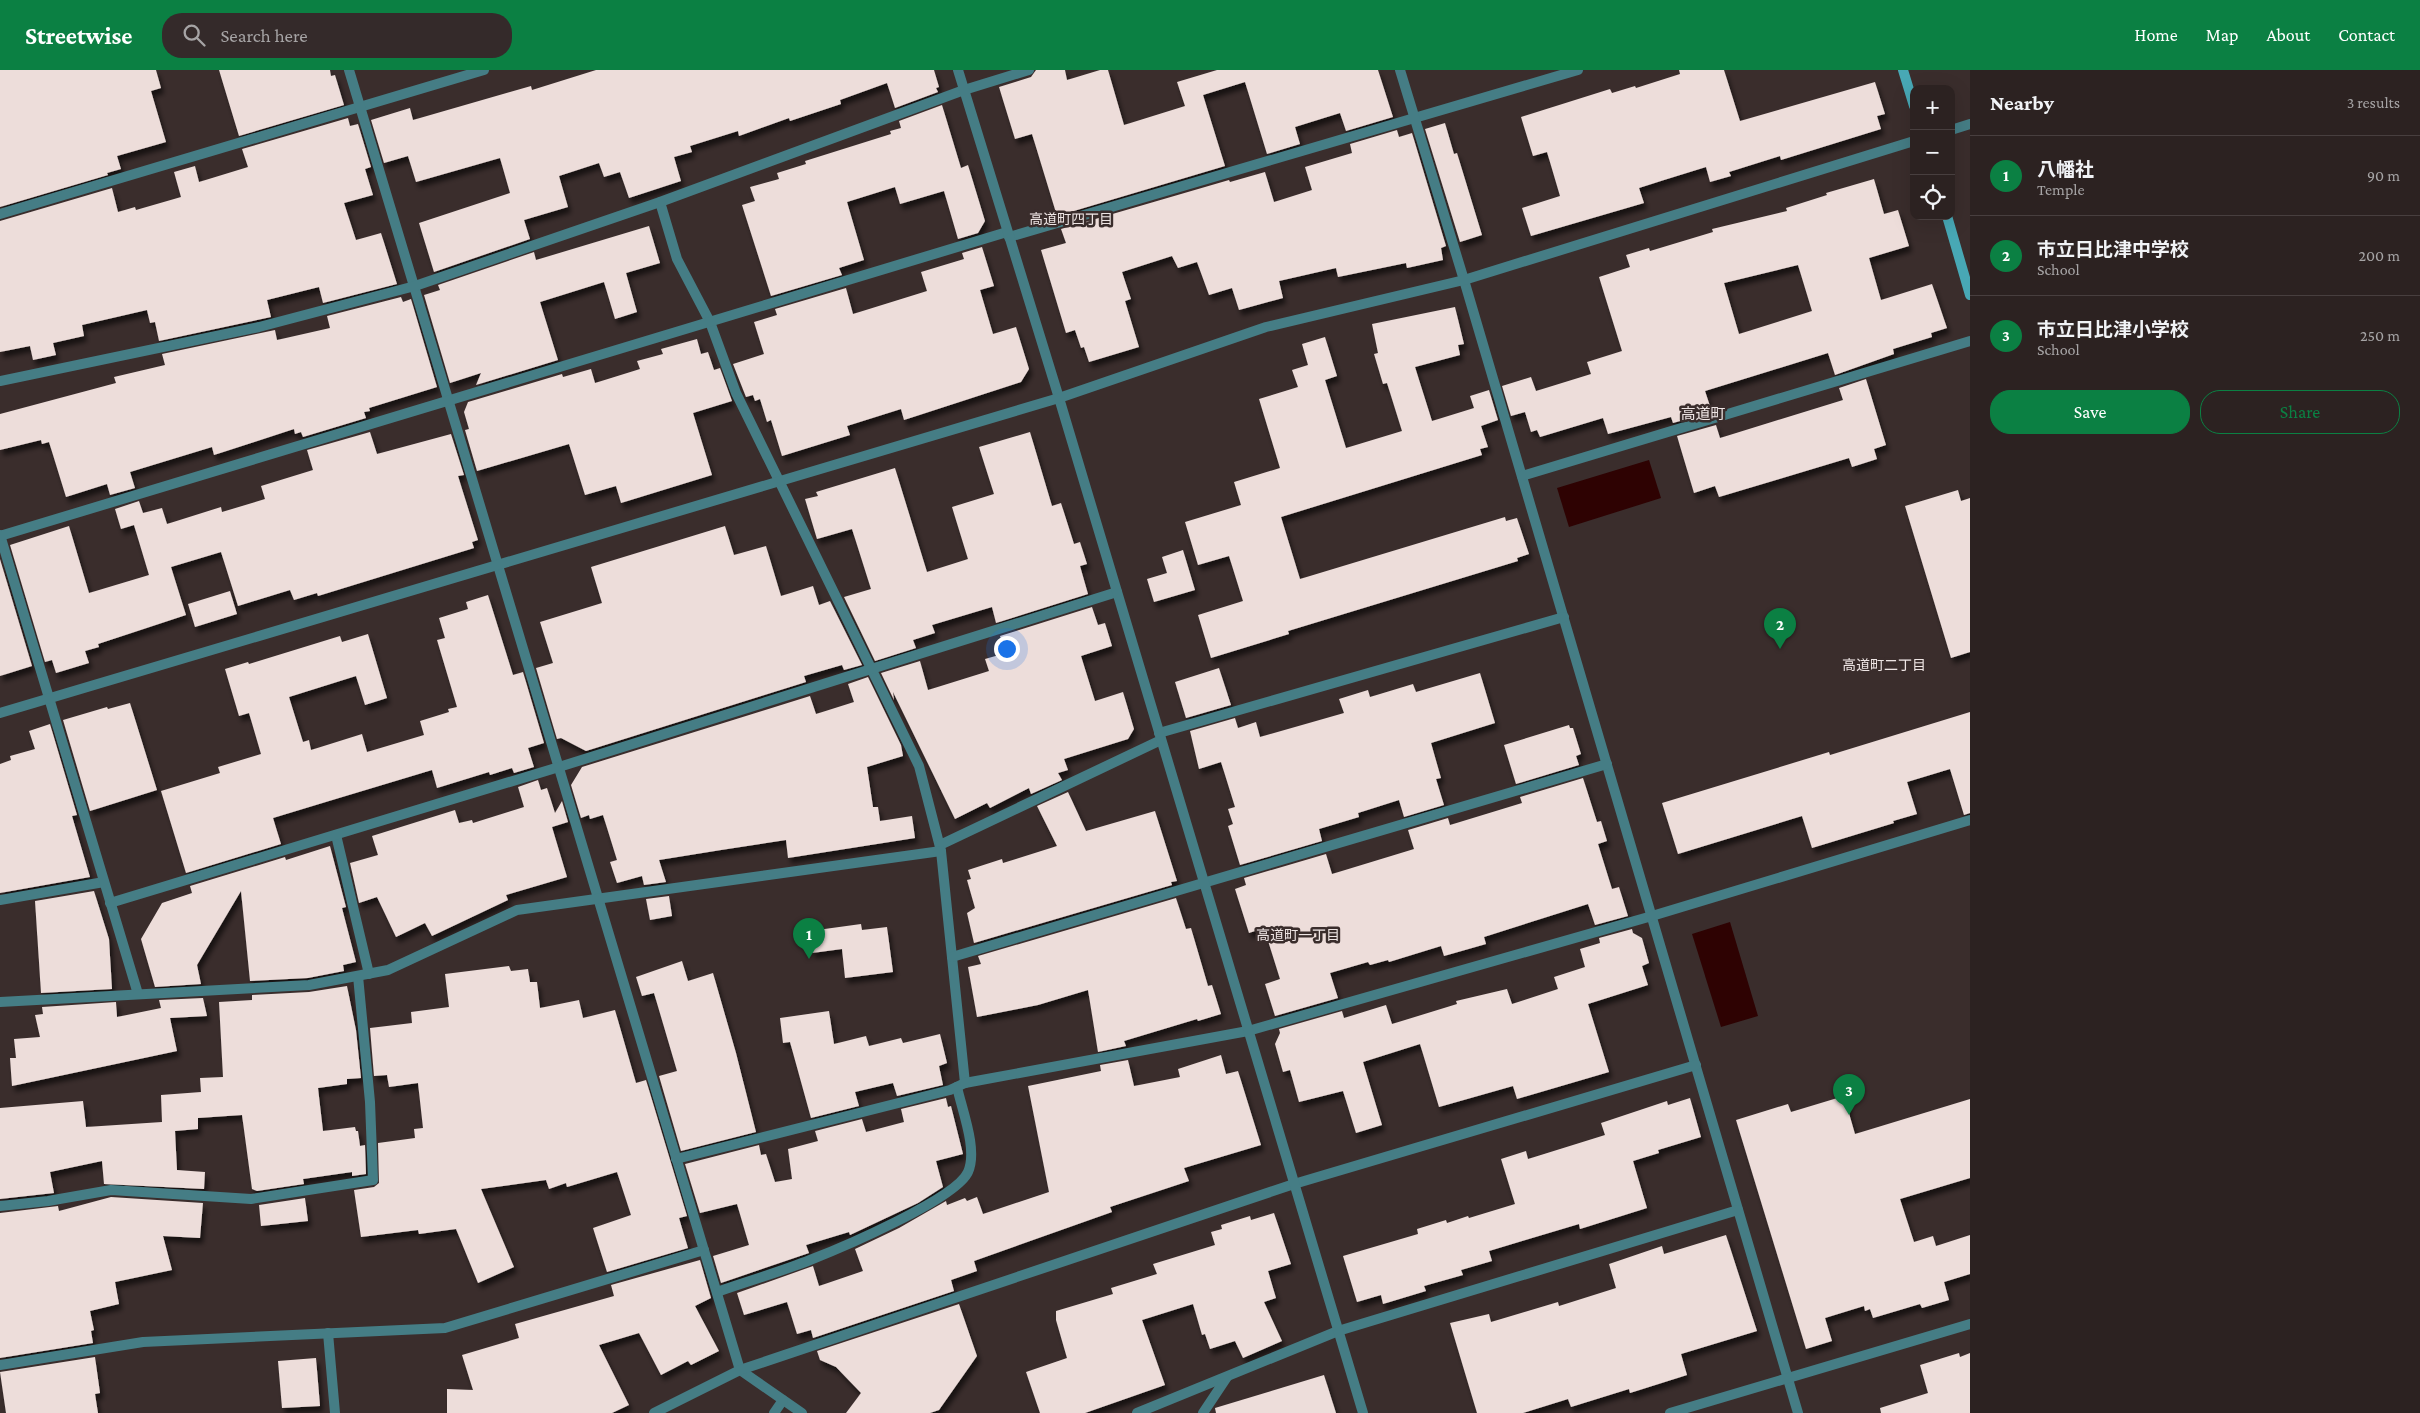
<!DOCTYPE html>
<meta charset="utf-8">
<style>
body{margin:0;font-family:"Crimson Pro","Noto Sans JP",serif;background:#342a2a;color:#f1f3f6}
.controls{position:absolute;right:15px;top:15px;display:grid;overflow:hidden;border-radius:10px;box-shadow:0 5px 20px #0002}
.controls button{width:45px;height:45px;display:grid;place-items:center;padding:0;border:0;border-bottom:1px solid #483f3f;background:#2c2221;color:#f1f3f6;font:25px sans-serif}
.you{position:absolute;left:1006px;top:578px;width:18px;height:18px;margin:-12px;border:4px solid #fff;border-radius:50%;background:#1a73e8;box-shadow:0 0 0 8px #1a73e833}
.badge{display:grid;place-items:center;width:32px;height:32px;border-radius:50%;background:#0b8043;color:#fff;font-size:16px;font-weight:700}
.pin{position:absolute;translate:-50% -41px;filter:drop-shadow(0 1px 2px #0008)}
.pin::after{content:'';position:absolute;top:26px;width:18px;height:15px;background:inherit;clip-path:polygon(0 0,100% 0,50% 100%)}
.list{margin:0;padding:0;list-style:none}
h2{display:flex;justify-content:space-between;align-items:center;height:65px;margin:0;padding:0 20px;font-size:21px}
h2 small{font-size:16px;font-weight:400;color:#a6a4a5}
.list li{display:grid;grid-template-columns:32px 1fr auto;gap:15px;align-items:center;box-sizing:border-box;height:80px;padding:0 20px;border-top:1px solid #483f3f}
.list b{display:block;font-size:19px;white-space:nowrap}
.list p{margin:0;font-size:16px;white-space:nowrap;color:#a6a4a5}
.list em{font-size:16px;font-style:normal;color:#a6a4a5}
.actions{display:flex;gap:10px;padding:15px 20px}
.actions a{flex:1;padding:11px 0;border:1px solid #0b8043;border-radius:20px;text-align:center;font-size:18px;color:#0b8043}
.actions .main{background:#0b8043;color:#fff}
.icon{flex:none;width:28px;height:28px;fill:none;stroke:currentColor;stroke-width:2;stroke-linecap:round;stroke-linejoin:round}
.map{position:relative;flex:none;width:1970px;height:1343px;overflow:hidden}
header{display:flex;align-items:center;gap:30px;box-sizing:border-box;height:70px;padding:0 25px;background:#0b8043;color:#fff}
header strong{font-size:24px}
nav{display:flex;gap:28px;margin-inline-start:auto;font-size:18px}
.search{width:350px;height:45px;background:#342a2a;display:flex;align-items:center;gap:12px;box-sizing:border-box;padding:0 18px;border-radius:20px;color:#a6a4a5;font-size:19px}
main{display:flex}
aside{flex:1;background:#2c2221}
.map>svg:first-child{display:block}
</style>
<header>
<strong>Streetwise</strong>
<div class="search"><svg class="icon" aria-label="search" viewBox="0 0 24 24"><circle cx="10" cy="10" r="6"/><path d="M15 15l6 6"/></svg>Search here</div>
<nav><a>Home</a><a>Map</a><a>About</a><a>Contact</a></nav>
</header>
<main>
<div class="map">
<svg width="1970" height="1343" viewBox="0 0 1970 1343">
<defs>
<filter id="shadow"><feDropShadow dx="3" dy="5.5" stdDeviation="2.5" flood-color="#0009"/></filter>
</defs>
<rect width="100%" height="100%" fill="#3a2d2c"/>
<g fill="#2e0202">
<polygon points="1649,390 1661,428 1569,457 1557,418"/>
<polygon points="1730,852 1758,946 1721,957 1692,864"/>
</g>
<g fill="#edddda" fill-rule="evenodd" filter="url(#shadow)">
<polygon points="0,0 156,0 161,18 151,21 166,72 117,86 121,99 107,103 108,105 0,137"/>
<polygon points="219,0 330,0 331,6 335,5 344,35 239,66"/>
<polygon points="596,0 934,0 939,17 936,18 938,22 895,38 887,13 840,30 841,34 790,51 789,48 739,66 738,61 690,76 692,82 674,87 681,111 629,128 620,102 604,107 599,93 559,106 568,137 524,150 530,169 434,202 419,153 510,123 500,88 416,112 408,86 384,93 371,50 410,38 413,50 531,16 532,20"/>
<polygon points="1036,0 1065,0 1067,10 1100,0 1108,0 1124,55 1185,36 1177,12 1217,0 1378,0 1393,47 1346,61 1340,43 1295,57 1300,74 1267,84 1245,12 1203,25 1225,96 1057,146 1032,64 1015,69 999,17 1031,7"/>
<polygon points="1679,0 1724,0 1740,51 1875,12 1885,44 1877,46 1881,59 1781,90 1780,86 1729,102 1731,106 1710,112 1706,97 1664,110 1639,118 1644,133 1531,166 1522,138 1560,126 1547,82 1533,86 1521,47 1610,19 1612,23 1635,16 1636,18 1680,4"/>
<polygon points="942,35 961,98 968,95 985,151 978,163 958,169 944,121 900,134 895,117 847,132 864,190 839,198 842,205 771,226 742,135 755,131 750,117 779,109 777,103 806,94 805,91 891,64 890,61 901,58 899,51"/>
<polygon points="348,48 350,56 358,54 371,97 365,99 373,125 344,133 356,170 381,163 397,214 323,233 319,217 267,230 271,247 159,271 155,252 150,253 147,240 82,255 84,266 53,273 56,285 33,290 30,276 0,282 0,151 112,118 118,142 135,137 136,140 181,127 174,102 195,96 199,112 248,97 242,79"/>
<polygon points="1445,53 1454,84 1457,83 1482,165 1460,172 1425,59"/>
<polygon points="1397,60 1399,67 1412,63 1446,176 1441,178 1443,190 1407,198 1406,193 1338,207 1336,198 1279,211 1283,228 1239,240 1232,218 1209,225 1197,192 1178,198 1172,186 1122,202 1131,229 1125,231 1139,277 1089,292 1084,277 1081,278 1075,260 1066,263 1041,180 1066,173 1061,159 1229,110 1230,112 1265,102 1274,132 1312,120 1305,97 1352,83 1350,74"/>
<path d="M 1874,109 L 1884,144 L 1898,140 L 1909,176 L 1869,188 L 1881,230 L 1932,214 L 1947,258 L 1931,263 L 1932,267 L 1893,279 L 1894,284 L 1835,305 L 1828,283 L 1705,321 L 1712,342 L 1673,353 L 1671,347 L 1608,364 L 1603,348 L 1540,367 L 1537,360 L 1531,362 L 1525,342 L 1511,346 L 1502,316 L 1531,307 L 1536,321 L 1591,304 L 1587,292 L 1622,281 L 1599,207 L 1630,197 L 1626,185 L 1649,178 L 1650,181 L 1713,162 L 1712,159 L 1787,141 L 1786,138 L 1827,125 L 1826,123 ZM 1798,195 L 1812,241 L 1739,264 L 1724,213 Z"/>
<polygon points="649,156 660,193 626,203 637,242 615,249 604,212 540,232 558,290 476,315 481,303 450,313 424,225 440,220 438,215 534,182 536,190"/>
<polygon points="982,177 994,216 980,220 993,264 1016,257 1029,299 1021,312 904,350 901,339 847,356 850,365 782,386 771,350 767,352 760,329 755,331 753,325 746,327 733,294 764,284 754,252 777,245 775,239 846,218 853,244 927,221 921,202 964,189 962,183"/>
<polygon points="401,227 403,232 411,229 437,317 369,338 370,341 364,342 366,348 303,367 301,362 295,364 294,359 214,385 212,377 130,402 135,418 110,425 107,414 66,427 49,372 42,374 41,370 0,380 0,344 116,313 114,307 165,295 162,284 275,260 277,270 330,258 327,246"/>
<polygon points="1455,237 1464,274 1458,275 1460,285 1415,297 1432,351 1474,338 1470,326 1489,320 1498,350 1481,356 1488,377 1480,379 1482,385 1281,447 1300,509 1505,447 1506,451 1517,448 1529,484 1517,488 1518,491 1288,561 1289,564 1211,588 1198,545 1243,531 1229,486 1198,495 1185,452 1241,435 1234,412 1280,398 1259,329 1298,317 1292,300 1308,295 1302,274 1325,267 1337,306 1325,310 1346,378 1402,361 1387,313 1383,314 1374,284 1378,283 1372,254"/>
<polygon points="697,269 701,284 708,282 714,300 720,298 732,331 693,343 712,405 621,433 616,416 585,425 569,374 477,401 465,360 469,359 464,342 468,332 562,304 563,307 591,299 595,313 640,299 637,291 663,284 661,279"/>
<polygon points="1866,309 1886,375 1874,379 1877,389 1852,397 1849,388 1719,427 1715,416 1694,423 1677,366 1716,355 1720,368 1843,330 1839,318"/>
<polygon points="370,362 377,384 451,364 464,405 458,406 478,470 472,472 474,478 318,526 317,523 294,530 290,520 238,536 221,482 171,497 186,545 98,574 99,577 85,581 89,593 56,603 52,590 45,592 10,475 69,456 89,523 149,505 134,455 121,459 115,439 139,431 143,443 162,438 167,454 221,437 222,442 265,429 261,416 313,400 307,380"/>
<polygon points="1030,362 1052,436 1061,433 1074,474 1080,472 1087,494 1080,496 1088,524 996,553 992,537 932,555 935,563 913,570 916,578 875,591 844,527 871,519 852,459 817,469 805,429 818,426 816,422 895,398 927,502 968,489 952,437 994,424 979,377"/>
<polygon points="1958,420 1961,431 1970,428 1970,582 1951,588 1905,436"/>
<polygon points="725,456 734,485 766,476 781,526 813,516 819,535 830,531 862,595 844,600 842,595 804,606 806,612 586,681 561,668 557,669 536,598 553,593 540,552 602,533 591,497"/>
<polygon points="1183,480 1195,520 1154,532 1147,509 1167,503 1162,487"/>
<polygon points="0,489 32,596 0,606"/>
<polygon points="230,521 237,544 195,557 188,534"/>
<polygon points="488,525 513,605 523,602 544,673 528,678 534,697 514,703 512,698 490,705 489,702 437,718 432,700 329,731 273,748 281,774 186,803 161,721 220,703 218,697 261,684 249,643 239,646 225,599 248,592 249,594 340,566 342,572 368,564 387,628 365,635 356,606 289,627 303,672 309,670 311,680 362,664 367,682 424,665 420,651 449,642 448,639 457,637 437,570 445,568 439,548 468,539 466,532"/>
<polygon points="1092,537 1098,555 1105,553 1112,576 1081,586 1095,631 1123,622 1134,659 1128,669 1064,689 1068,700 1058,703 1062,710 1031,724 1029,718 990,738 987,733 955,749 893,622 894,630 881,603 920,591 928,620 989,601 985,589 1006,583 1000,566"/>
<polygon points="1219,598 1231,635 1186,648 1175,612"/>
<polygon points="1480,603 1495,653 1431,673 1441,708 1436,709 1444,735 1404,747 1399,730 1358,743 1359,747 1319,759 1322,771 1240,795 1228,756 1233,754 1228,739 1235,737 1221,692 1199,699 1190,661 1235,648 1238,658 1256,652 1260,667 1344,643 1339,629 1368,620 1370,627 1413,614 1416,622"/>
<polygon points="868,607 901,675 903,686 867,697 873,737 878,737 880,751 912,746 915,768 788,788 786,770 721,780 659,790 666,812 644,815 642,806 617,813 610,792 617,790 603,745 590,749 589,745 581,748 571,715 582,697 810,626 816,644 854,632 848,614"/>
<polygon points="130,633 157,720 90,741 63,650 107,637 108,639"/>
<polygon points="1970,642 1970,743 1964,745 1950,699 1907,712 1917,744 1893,751 1894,753 1812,778 1802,746 1678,784 1662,733 1829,682 1830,685"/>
<polygon points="50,654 77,745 72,746 90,807 0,823 0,694 11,690 10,686 35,679 29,661"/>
<polygon points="1569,655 1570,658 1573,658 1581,684 1576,686 1579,695 1516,714 1504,675"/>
<polygon points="1583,708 1597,752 1601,751 1607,771 1598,774 1612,819 1619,817 1628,846 1595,855 1588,834 1484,867 1486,874 1444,886 1441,876 1389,892 1388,890 1370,895 1368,892 1330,903 1338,928 1275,946 1265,914 1280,909 1264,858 1249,863 1235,819 1246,815 1244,808 1326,784 1332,804 1414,779 1408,760 1448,748 1450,755 1522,733 1520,727"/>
<polygon points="538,710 541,720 547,718 555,743 562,731 568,752 552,757 567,807 506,825 508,830 432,866 425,853 396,867 377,827 359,833 350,793 378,785 372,766 455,740 459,753 472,750 473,753 524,737 518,717"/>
<polygon points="1068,722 1086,761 1155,741 1177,811 1171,812 1172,815 974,873 967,843 975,838 967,810 971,809 968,800 1002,789 1003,793 1057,776 1037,736"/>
<polygon points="330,776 346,837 342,838 356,892 343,895 344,901 308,908 250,911 241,821 197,895 201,914 155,917 141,869 162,833 192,823 190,816 285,787 286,790"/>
<polygon points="94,821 109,869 112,919 41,923 35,831"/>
<polygon points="669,826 672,846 650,850 646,829"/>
<polygon points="1176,828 1186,859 1191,858 1208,916 1212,915 1221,944 1198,951 1197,949 1124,971 1126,976 1098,982 1088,920 1038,935 977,947 968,897 981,894 978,886"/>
<polygon points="861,854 862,860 887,857 893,902 845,908 842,879 812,883 810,861"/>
<polygon points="1632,859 1633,863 1642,868 1649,893 1642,896 1648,915 1588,934 1609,1002 1517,1029 1513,1016 1439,1037 1420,974 1363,992 1382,1055 1356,1063 1343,1021 1299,1032 1290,1000 1283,1002 1275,974 1280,963 1279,959 1342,941 1344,948 1386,935 1392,954 1457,934 1456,931 1507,919 1512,934 1558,919 1554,907 1585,897 1580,879 1600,873 1599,868"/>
<polygon points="682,891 688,911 713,903 736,983 756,1062 681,1081 659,1006 677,1001 654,923 642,926 636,907"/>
<polygon points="509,896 511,901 528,899 530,912 537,912 540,938 579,930 583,948 615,940 636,1013 646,1010 687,1146 679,1148 688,1178 607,1202 593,1158 631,1145 617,1102 567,1117 566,1113 549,1119 546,1110 481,1119 514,1197 478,1213 456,1159 419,1164 418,1160 361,1167 354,1120 374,1117 379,1113 378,1073 415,1068 414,1059 423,1058 418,1013 389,1017 387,1005 374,1006 370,958 412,953 411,942 449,937 445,904"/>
<polygon points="347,916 356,960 361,1008 347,1009 347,1014 318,1018 323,1061 355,1057 356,1061 358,1061 360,1076 365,1075 366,1104 352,1106 352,1102 303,1109 304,1114 257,1121 252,1119 242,1045 198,1048 198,1059 175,1061 177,1100 205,1102 204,1119 104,1114 102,1091 50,1102 54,1123 0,1129 0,1038 83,1031 86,1057 162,1052 161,1025 201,1022 200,1008 223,1007 219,932 252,930 252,925 309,922"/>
<polygon points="203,928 207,946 170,948 177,981 12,1016 10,988 16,988 14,969 40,967 35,945 43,944 42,937 116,932 117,947 161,938 159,930"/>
<polygon points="829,941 834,974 866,966 869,976 901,968 903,973 940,964 947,993 939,996 943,1015 897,1026 893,1013 855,1022 859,1036 811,1048 790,972 783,973 780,948"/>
<polygon points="1221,985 1226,1004 1238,1001 1261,1075 1184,1098 1189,1111 1110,1137 1112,1142 974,1191 977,1201 951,1210 954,1221 813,1268 811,1260 797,1264 787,1232 744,1245 737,1223 813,1196 819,1216 863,1201 855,1179 899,1158 946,1131 947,1135 965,1128 967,1131 977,1127 983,1144 1049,1122 1028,1016 1101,1001 1100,995 1128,990 1134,1016 1180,1007 1178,999"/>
<polygon points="1844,1026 1855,1064 1970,1029 1970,1108 1900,1129 1914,1172 1933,1166 1936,1176 1970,1165 1970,1204 1944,1212 1949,1230 1922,1238 1920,1234 1873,1248 1870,1239 1865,1241 1864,1236 1825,1248 1832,1271 1806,1279 1736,1050 1788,1034 1791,1042"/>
<polygon points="946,1028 948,1037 951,1036 963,1084 936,1091 943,1117 918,1133 850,1165 849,1162 806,1175 809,1183 721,1213 713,1186 749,1175 737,1134 700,1143 685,1094 759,1075 761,1085 766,1084 775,1112 792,1109 788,1079 818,1071 815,1061 862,1049 866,1062 904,1052 901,1039"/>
<polygon points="1690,1028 1701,1067 1658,1080 1659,1083 1633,1091 1647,1138 1580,1159 1579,1154 1489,1181 1492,1191 1461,1200 1463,1205 1424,1216 1426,1221 1383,1234 1381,1225 1357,1232 1343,1186 1418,1164 1417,1159 1446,1150 1447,1153 1468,1146 1469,1148 1515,1134 1501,1089 1526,1081 1528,1089 1605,1065 1601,1053 1667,1031 1668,1035"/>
<polygon points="111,1127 203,1133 200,1168 163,1166 172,1200 115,1212 119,1234 90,1241 94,1260 91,1261 93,1273 0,1288 0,1143 58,1136 59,1141"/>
<polygon points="305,1128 308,1151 261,1156 259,1135"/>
<polygon points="1274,1143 1291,1194 1268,1201 1276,1228 1264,1232 1282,1271 1243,1288 1235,1271 1210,1279 1205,1264 1202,1265 1193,1234 1142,1250 1165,1315 1085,1343 1040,1343 1026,1302 1067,1288 1056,1250 1056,1241 1113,1224 1111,1218 1157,1204 1153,1194 1215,1175 1211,1162 1222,1159 1221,1155 1250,1146 1251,1150"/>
<polygon points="1726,1165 1757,1261 1681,1284 1687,1305 1630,1323 1629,1319 1571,1337 1568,1329 1523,1343 1477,1343 1450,1253 1489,1244 1491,1252 1558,1232 1559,1236 1616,1218 1609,1194 1662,1176 1664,1184"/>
<polygon points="700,1190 711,1228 695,1236 719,1281 691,1295 688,1291 661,1305 639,1263 599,1275 629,1335 612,1343 447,1343 447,1319 473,1320 462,1285 519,1268 515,1254 614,1226 611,1215"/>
<polygon points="959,1234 977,1286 939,1340 930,1343 846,1343 861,1323 836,1297 820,1290 817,1281"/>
<polygon points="1959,1283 1960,1287 1970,1283 1970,1343 1881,1343 1880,1338 1928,1323 1920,1295"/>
<polygon points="95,1287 100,1323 95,1324 98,1343 6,1343 0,1302"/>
<polygon points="316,1288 320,1336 282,1338 278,1291"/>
<polygon points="1324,1305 1336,1343 1216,1343 1215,1338"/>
</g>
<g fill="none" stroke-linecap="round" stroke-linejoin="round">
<g stroke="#457d85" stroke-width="10">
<polyline points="0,144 484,0"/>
<polyline points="1009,167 1578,0"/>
<polyline points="336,765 369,904"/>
<polyline points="0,830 104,812"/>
<polyline points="0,1136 48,1131 111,1120 251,1129 373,1110 370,1032 358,906"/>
<path d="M 717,1222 C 748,1211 780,1202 810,1190 C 841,1178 956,1129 968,1102 C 978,1080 962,1040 957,1017"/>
</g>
<g stroke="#457d85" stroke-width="10">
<polyline points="349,0 740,1300 802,1343"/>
<polyline points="1400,0 1464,210 1798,1343"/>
<polyline points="1951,60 1970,54"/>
<polyline points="660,132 677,189 710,252 736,323 919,696 941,781 965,1013"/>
<polyline points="0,311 259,257 415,216 660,132 964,20 1029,0"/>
<polyline points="1522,406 1970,271"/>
<polyline points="0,465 138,924"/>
<polyline points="0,466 1007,162"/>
<polyline points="1159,663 1564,547"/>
<polyline points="940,775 1161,670"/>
<polyline points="110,833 559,697 1117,522"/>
<polyline points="952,887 1607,694"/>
<polyline points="0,932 309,915 388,900 517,840 941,781"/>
<polyline points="676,1089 950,1020 965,1013 1248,961 1652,846 1970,750"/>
<polyline points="328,1263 335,1343"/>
<polyline points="0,1295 143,1272 445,1258 704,1180"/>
<polyline points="654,1343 740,1300 1294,1114 1696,995"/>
<polyline points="774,1343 783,1330"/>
<polyline points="1137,1343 1338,1261 1738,1140"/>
<polyline points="1203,1343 1227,1307"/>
</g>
<g stroke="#457d85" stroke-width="10">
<polyline points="958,0 1059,328 1363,1343"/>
<polyline points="0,643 1059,328 1266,257 1464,210 1914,71"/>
<polyline points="1670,1343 1970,1254"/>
</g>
<g stroke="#48a8b5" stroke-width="10">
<polyline points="1903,0 1914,36"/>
<polyline points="1947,146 1970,225"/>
</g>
</g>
<g text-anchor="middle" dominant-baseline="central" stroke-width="5" stroke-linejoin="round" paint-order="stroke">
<g font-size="14" fill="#eee5e4" stroke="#3a2d2c">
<text x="1071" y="149">高道町四丁目</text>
<text x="1884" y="595">高道町二丁目</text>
<text x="1298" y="865">高道町一丁目</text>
</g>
<g font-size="15" fill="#eee5e4" stroke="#3a2d2c">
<text x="1703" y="344">高道町</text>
</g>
</g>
</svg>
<div class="controls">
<button>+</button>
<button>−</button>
<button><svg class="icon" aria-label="locate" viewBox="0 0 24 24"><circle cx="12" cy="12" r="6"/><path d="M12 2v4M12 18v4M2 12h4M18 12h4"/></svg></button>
</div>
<div class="you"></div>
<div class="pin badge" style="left:809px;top:889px">1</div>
<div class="pin badge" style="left:1780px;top:579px">2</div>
<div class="pin badge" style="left:1849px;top:1045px">3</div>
</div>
<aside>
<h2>Nearby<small>3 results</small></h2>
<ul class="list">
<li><span class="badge">1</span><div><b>八幡社</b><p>Temple</p></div><em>90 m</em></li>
<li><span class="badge">2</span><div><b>市立日比津中学校</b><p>School</p></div><em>200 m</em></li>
<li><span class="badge">3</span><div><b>市立日比津小学校</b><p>School</p></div><em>250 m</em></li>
</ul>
<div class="actions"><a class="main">Save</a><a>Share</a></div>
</aside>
</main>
